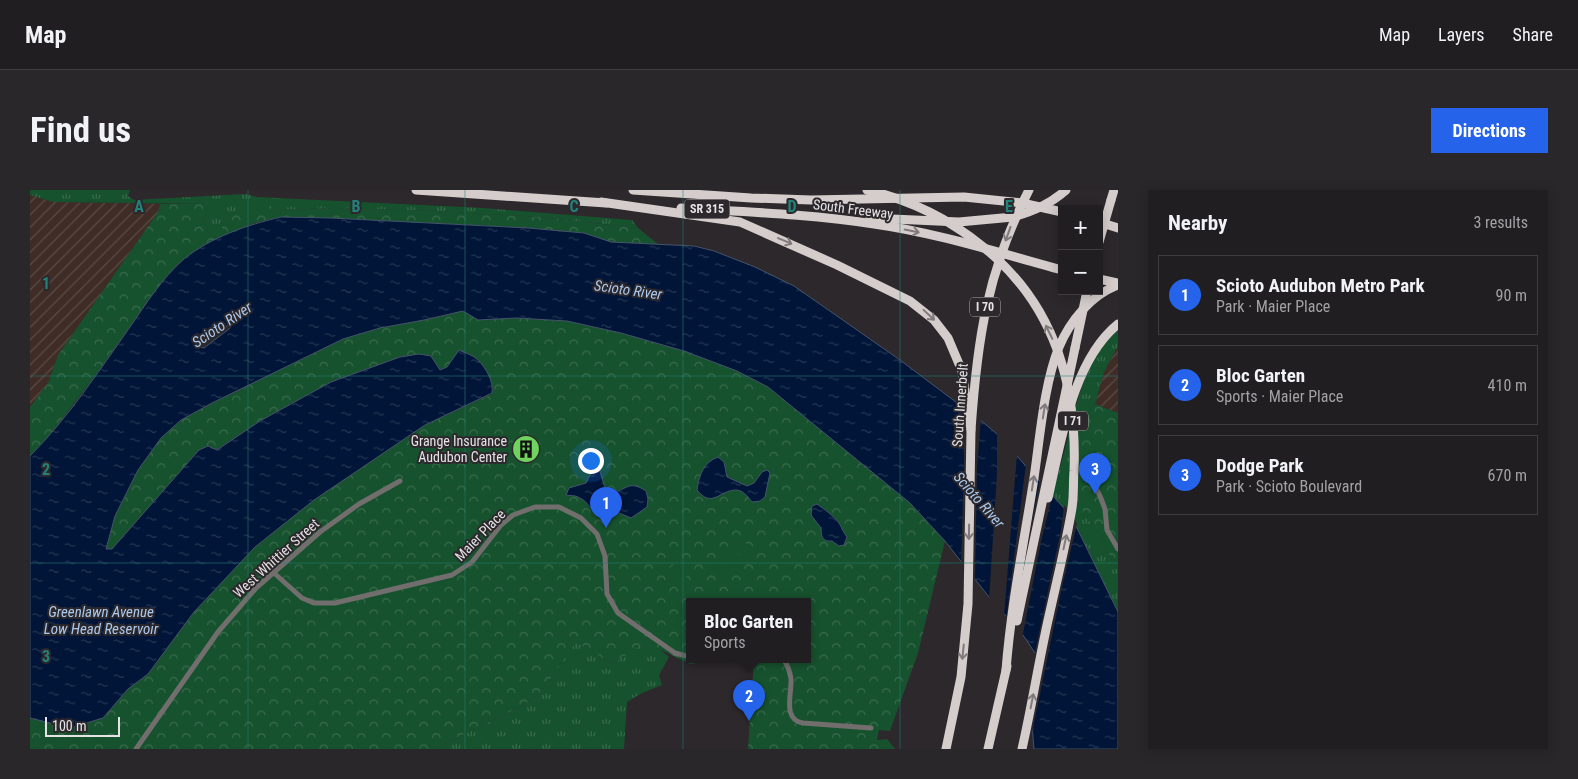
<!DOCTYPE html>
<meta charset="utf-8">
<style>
body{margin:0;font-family:"Roboto Condensed",sans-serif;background:#29272a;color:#f1f3f6}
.controls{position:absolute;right:15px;top:15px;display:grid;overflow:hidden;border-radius:0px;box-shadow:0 2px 12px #0003}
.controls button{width:45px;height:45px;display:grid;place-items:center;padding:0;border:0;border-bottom:1px solid #3e3c3f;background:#211e21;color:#f1f3f6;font:25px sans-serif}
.scale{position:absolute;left:15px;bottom:12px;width:75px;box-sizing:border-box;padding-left:5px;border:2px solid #e5e3e5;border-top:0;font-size:14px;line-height:18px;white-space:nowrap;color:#e5e3e5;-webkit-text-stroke:4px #2c282c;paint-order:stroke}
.you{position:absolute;left:560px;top:270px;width:18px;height:18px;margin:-12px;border:4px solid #fff;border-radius:50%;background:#1a73e8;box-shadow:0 0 0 8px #1a73e833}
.badge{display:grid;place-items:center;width:32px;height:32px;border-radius:50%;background:#2563eb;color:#fff;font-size:16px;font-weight:700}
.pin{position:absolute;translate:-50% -41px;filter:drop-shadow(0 1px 2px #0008)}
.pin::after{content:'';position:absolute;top:26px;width:18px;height:15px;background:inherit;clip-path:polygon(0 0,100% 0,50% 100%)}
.popup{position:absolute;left:656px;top:408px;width:125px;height:65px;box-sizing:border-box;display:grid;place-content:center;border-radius:0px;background:#211e21;filter:drop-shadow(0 1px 4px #0005);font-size:16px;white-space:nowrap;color:#a2a2a5}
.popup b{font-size:19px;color:#f1f3f6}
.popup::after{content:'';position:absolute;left:50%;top:100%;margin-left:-10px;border:10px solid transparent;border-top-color:#211e21}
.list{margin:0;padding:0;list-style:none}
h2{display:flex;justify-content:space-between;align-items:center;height:65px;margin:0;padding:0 20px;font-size:21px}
h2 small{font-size:16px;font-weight:400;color:#a2a2a5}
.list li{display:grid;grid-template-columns:32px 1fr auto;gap:15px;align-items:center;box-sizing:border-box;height:80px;margin:0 10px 10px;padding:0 10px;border:1px solid #3e3c3f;border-radius:0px}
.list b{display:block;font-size:19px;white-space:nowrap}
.list p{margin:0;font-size:16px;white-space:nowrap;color:#a2a2a5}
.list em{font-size:16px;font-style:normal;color:#a2a2a5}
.map{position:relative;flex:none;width:1088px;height:559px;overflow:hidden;border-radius:0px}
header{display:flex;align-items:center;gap:30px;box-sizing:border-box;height:70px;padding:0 25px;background:#211e21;border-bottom:1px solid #3e3c3f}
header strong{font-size:24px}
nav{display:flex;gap:28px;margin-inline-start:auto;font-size:18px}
.intro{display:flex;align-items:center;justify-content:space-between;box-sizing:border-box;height:120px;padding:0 30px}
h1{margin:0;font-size:35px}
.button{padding:12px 22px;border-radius:0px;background:#2563eb;color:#fff;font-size:18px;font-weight:700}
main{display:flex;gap:30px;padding:0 30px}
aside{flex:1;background:#211e21;border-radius:0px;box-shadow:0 2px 12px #0003}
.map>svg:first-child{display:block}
</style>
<header>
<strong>Map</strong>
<nav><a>Map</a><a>Layers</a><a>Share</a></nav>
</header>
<div class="intro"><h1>Find us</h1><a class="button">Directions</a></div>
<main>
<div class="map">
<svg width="1088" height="559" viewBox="0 0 1088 559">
<defs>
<pattern id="industrial-furrows" width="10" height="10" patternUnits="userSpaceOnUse" patternTransform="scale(1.25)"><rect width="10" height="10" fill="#3f2c26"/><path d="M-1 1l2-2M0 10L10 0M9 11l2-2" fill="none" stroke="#5b4a45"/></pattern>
<pattern id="grass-tufts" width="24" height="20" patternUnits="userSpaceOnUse" patternTransform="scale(1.25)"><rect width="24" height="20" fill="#17522e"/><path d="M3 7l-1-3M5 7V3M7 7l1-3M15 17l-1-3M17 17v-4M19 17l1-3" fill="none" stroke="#396b4c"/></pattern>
<pattern id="forest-crowns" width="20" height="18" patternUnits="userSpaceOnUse" patternTransform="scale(1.25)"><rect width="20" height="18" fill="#17522e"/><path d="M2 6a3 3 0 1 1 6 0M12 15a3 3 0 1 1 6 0" fill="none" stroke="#396b4c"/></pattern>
<pattern id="water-ripples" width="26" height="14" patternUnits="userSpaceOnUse" patternTransform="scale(1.25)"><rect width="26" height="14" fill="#001537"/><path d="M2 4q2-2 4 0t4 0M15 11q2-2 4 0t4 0" fill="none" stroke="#253754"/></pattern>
</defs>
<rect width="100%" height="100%" fill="#2c282c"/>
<g fill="url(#industrial-furrows)">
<polygon points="0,5 23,12 130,14 128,22 28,165 18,193 0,217"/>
<polygon points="1088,156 1088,223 1065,214 1074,182"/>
</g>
<g fill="url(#grass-tufts)">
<polygon points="0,0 100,0 98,6 104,10 215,4 227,7 453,18 602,30 608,38 510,27 404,21 305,18 248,20 239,15 192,33 192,47 187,49 177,41 174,30 178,20 176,14 23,12 0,5"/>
<path d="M 1088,140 L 1088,156 L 1074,182 L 1065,214 L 1058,222 L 1035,293 L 1062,334 L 1065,342 L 1067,343 L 1088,381 L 1088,422 L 1041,326 L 1022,306 C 1028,284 1035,261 1040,239 C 1050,201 1057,168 1088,140 Z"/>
<polygon points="618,449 639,467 629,485 632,495 612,503 597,512 594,559 403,559 494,515 511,502 546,451 583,474"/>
</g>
<g fill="url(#forest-crowns)">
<polygon points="130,14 177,14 178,20 174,30 177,41 187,49 154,69 131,93 65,186 16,250 0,266 0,217 18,193 28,165 128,22"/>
<polygon points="234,15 239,15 248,20 305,18 404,21 510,27 608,38 629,55 581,52 554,43 498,38 300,28 251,27 224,33 192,47 192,33 197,28"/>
<polygon points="433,121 448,130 486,128 537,131 591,143 654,161 707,181 738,197 792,241 880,313 915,351 888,463 860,541 849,540 847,550 857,549 865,559 718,559 724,470 778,470 778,412 660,412 660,470 694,470 660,474 629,459 618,450 583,474 546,452 511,502 494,515 403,559 0,559 0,528 40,538 73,528 98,499 118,484 164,422 225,357 284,310 395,235 462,204 463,197 417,177 410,180 389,164 370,167 301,192 230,231 186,260 169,260 82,359 76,359 85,326 108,280 131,248 151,230 182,213 313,149 350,138 394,130"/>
<polygon points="1065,214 1088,223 1088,381 1067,343 1065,342 1061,337 1061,334 1035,293 1058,222"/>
</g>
<g fill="#17522e">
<polygon points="707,347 722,358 716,367 701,356"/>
<polygon points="700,358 715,369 708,378 693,367"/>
<polygon points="692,369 707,379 700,389 685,378"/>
<polygon points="648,371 653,372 655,376 661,379 659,384 652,391 640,387 638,384 640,378"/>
</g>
<g fill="url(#water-ripples)" stroke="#45536b" fill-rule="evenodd">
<path d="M 251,27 L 300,28 L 498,38 L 554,43 L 581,52 L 664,56 L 684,61 L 725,77 L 764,96 L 870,170 L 955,234 L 967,244 L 1041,326 L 1088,422 L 1088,559 L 1004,559 L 1002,535 L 1011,472 L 993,445 L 959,407 L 915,351 L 880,313 L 738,197 L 707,181 L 654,161 L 591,143 L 537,131 L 486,128 L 448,130 L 433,121 L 394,130 L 350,138 L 313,149 L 182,213 L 151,230 L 131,248 L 108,280 L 85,326 L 76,359 L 82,359 L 169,260 L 178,256 L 187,260 L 230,231 L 301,192 L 370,167 L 389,164 L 401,166 L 410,180 L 417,177 L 429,160 C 435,163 443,165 448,170 C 456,178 464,192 462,203 L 395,235 L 284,310 L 225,357 L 164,422 L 118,484 L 98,499 L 73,528 L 40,538 L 0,528 L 0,266 C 38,228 69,181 100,137 C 116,114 132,88 154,69 C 181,47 217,35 251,27 ZM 203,133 L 199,139 L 174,158 L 168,157 L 167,153 L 177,145 Z"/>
<path d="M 688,267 L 694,272 L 697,287 L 717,296 L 724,293 L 732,282 L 737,280 L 740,283 L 735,307 L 730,311 L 722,312 C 718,307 713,300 706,300 C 690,300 682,319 667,300 C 669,285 674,272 688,267 Z"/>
<path d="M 568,275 L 575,298 L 579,302 C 596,303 597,288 616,301 L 618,309 L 617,317 L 601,328 L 582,320 C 559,329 564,314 548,307 C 544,305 540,306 536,305 L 539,298 L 556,293 C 560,287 561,281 565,276 Z"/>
<path d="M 787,314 C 794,319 804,326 809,333 C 812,338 813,342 817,347 L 814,355 L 809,356 L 802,351 C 793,352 791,347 791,338 L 781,325 L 782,316 Z"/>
</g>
<g fill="#2c282c">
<polygon points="933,214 951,228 947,279 945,392 931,375 934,272"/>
<polygon points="967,241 987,264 974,427 959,410 967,283"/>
<polygon points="996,274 1008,287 999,344 1010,289 1023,303 1011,352 992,449 976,430"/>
<polygon points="1034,315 1043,325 1047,334 1032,397 1001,548 999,535 1009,473 1004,467 1031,340"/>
</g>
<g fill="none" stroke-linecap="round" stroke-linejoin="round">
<g stroke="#716e6d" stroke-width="5">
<polyline points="1056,278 1070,306 1075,319 1077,340 1088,359"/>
<polyline points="244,383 272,408 284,413 305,413 422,385 442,372 471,335 483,325 505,317 529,317 551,328 567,344 575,366 577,404 588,423 645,463 660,467"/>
<path d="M 754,470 C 758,476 760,482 761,489 C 762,503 752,530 773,533 L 841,538"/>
<polyline points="106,559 188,442 226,398 290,342 329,314 370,291"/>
</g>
<g stroke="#d4cdcb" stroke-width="9">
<polyline points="386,0 576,13"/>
<polyline points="603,0 721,8 781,10 934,7 992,13 1032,22"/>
<polyline points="1081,10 1084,0"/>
<polyline points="571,12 710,32 807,75 880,111 904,130 918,148 932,181 941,240 938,414 931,487 916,559"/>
<path d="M 651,18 C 715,22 780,24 844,34 C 908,43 969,63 1032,80"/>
<polyline points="840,28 929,32 983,27"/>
<polyline points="1069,32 1088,38"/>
<polyline points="1069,89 1088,93"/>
<path d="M 1018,308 C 1031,253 1042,171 1088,134"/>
<polyline points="987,431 1045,158"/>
<path d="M 976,480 C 981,416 994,352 1004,288 C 1010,247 1014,194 1029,157 C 1040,131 1061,105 1088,95"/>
<polyline points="958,559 977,476"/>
</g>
<g stroke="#d4cdcb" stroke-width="9">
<path d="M 837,0 C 886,11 929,34 966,68 C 1027,124 1047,200 1044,281 C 1043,293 1044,306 1042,318 C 1036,354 1027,390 1019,426 C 1009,470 1002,515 992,559"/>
<path d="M 983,27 C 1004,21 1020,14 1036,0"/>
<polyline points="1069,52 1081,10"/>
<polyline points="1045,158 1057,101"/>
<path d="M 941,240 C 947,151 957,81 999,0"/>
</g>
</g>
<defs><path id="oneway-shaft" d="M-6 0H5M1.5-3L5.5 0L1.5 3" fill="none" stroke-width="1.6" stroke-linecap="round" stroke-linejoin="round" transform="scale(1.25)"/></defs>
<g stroke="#807a7c">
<use href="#oneway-shaft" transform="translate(882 41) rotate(11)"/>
<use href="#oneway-shaft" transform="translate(978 44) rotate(110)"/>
<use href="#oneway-shaft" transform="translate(755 51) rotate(23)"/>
<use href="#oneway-shaft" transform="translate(899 125) rotate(43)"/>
<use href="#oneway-shaft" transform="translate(1019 142) rotate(-116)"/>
<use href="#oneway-shaft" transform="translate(1014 221) rotate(-81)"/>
<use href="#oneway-shaft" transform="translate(1003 293) rotate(-81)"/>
<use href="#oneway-shaft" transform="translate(939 342) rotate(91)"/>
<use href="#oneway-shaft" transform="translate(1035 352) rotate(-78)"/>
<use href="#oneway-shaft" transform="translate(933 462) rotate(96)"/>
<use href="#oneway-shaft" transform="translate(1002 511) rotate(-79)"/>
</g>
<path fill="none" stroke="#24817a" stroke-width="1" stroke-opacity="0.55" d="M 218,0 L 218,559M 435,0 L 435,559M 653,0 L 653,559M 870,0 L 870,559M 0,186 L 1088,186M 0,373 L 1088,373"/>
<defs>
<g id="building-disc" transform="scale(1.4375)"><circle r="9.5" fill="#70d35f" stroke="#2c282c"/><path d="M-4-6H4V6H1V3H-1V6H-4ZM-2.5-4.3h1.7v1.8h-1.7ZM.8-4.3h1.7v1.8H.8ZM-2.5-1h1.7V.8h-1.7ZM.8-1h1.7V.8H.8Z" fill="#111"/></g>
</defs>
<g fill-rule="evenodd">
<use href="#building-disc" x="496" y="259"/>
</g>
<g text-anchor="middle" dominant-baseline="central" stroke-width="4" stroke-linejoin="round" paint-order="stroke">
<g fill="#2c282c" stroke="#aeabae" stroke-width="1">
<rect x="654.5" y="9.5" width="45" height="19" rx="4"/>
<rect x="940" y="107.5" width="30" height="19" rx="4"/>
<rect x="1028" y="221.5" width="30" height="19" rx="4"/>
</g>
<g font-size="12" font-weight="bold" fill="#e5e3e5">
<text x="677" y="19">SR 315</text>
<text x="955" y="117">I 70</text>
<text x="1043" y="231">I 71</text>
</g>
<g font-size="14" fill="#e5e3e5" stroke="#2c282c">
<text transform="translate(823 19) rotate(7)">South Freeway</text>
<text transform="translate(930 215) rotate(-86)">South Innerbelt</text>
<text transform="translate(450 345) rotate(-46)">Maier Place</text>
<text transform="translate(246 368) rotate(-42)">West Whittier Street</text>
</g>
<g font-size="14" fill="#e5e3e5" stroke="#2c282c" text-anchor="end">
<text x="477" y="251">Grange Insurance<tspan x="477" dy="16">Audubon Center</tspan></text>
</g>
<g font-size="15" font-style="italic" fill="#aac8ed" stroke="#2c282c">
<text transform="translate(598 100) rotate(8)">Scioto River</text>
<text transform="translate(192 135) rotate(-34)">Scioto River</text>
<text transform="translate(949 310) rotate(49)">Scioto River</text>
<text x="71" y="422">Greenlawn Avenue<tspan x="71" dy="17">Low Head Reservoir</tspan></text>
</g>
</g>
<g font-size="16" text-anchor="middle" font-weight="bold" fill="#24817a" stroke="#2c282c" stroke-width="4" stroke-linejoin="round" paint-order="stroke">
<text x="109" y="22">A</text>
<text x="326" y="22">B</text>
<text x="544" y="22">C</text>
<text x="762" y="22">D</text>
<text x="979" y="22">E</text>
<text x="16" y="99">1</text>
<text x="16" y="285">2</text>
<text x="16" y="472">3</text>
</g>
</svg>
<div class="controls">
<button>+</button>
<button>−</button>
</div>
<div class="scale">100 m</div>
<div class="you"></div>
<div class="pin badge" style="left:576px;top:338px">1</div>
<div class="pin badge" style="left:719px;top:531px">2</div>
<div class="popup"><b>Bloc Garten</b>Sports</div>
<div class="pin badge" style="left:1065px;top:304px">3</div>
</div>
<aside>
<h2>Nearby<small>3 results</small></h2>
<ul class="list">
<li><span class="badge">1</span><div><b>Scioto Audubon Metro Park</b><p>Park · Maier Place</p></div><em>90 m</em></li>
<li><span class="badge">2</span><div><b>Bloc Garten</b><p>Sports · Maier Place</p></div><em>410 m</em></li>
<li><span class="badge">3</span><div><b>Dodge Park</b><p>Park · Scioto Boulevard</p></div><em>670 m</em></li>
</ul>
</aside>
</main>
